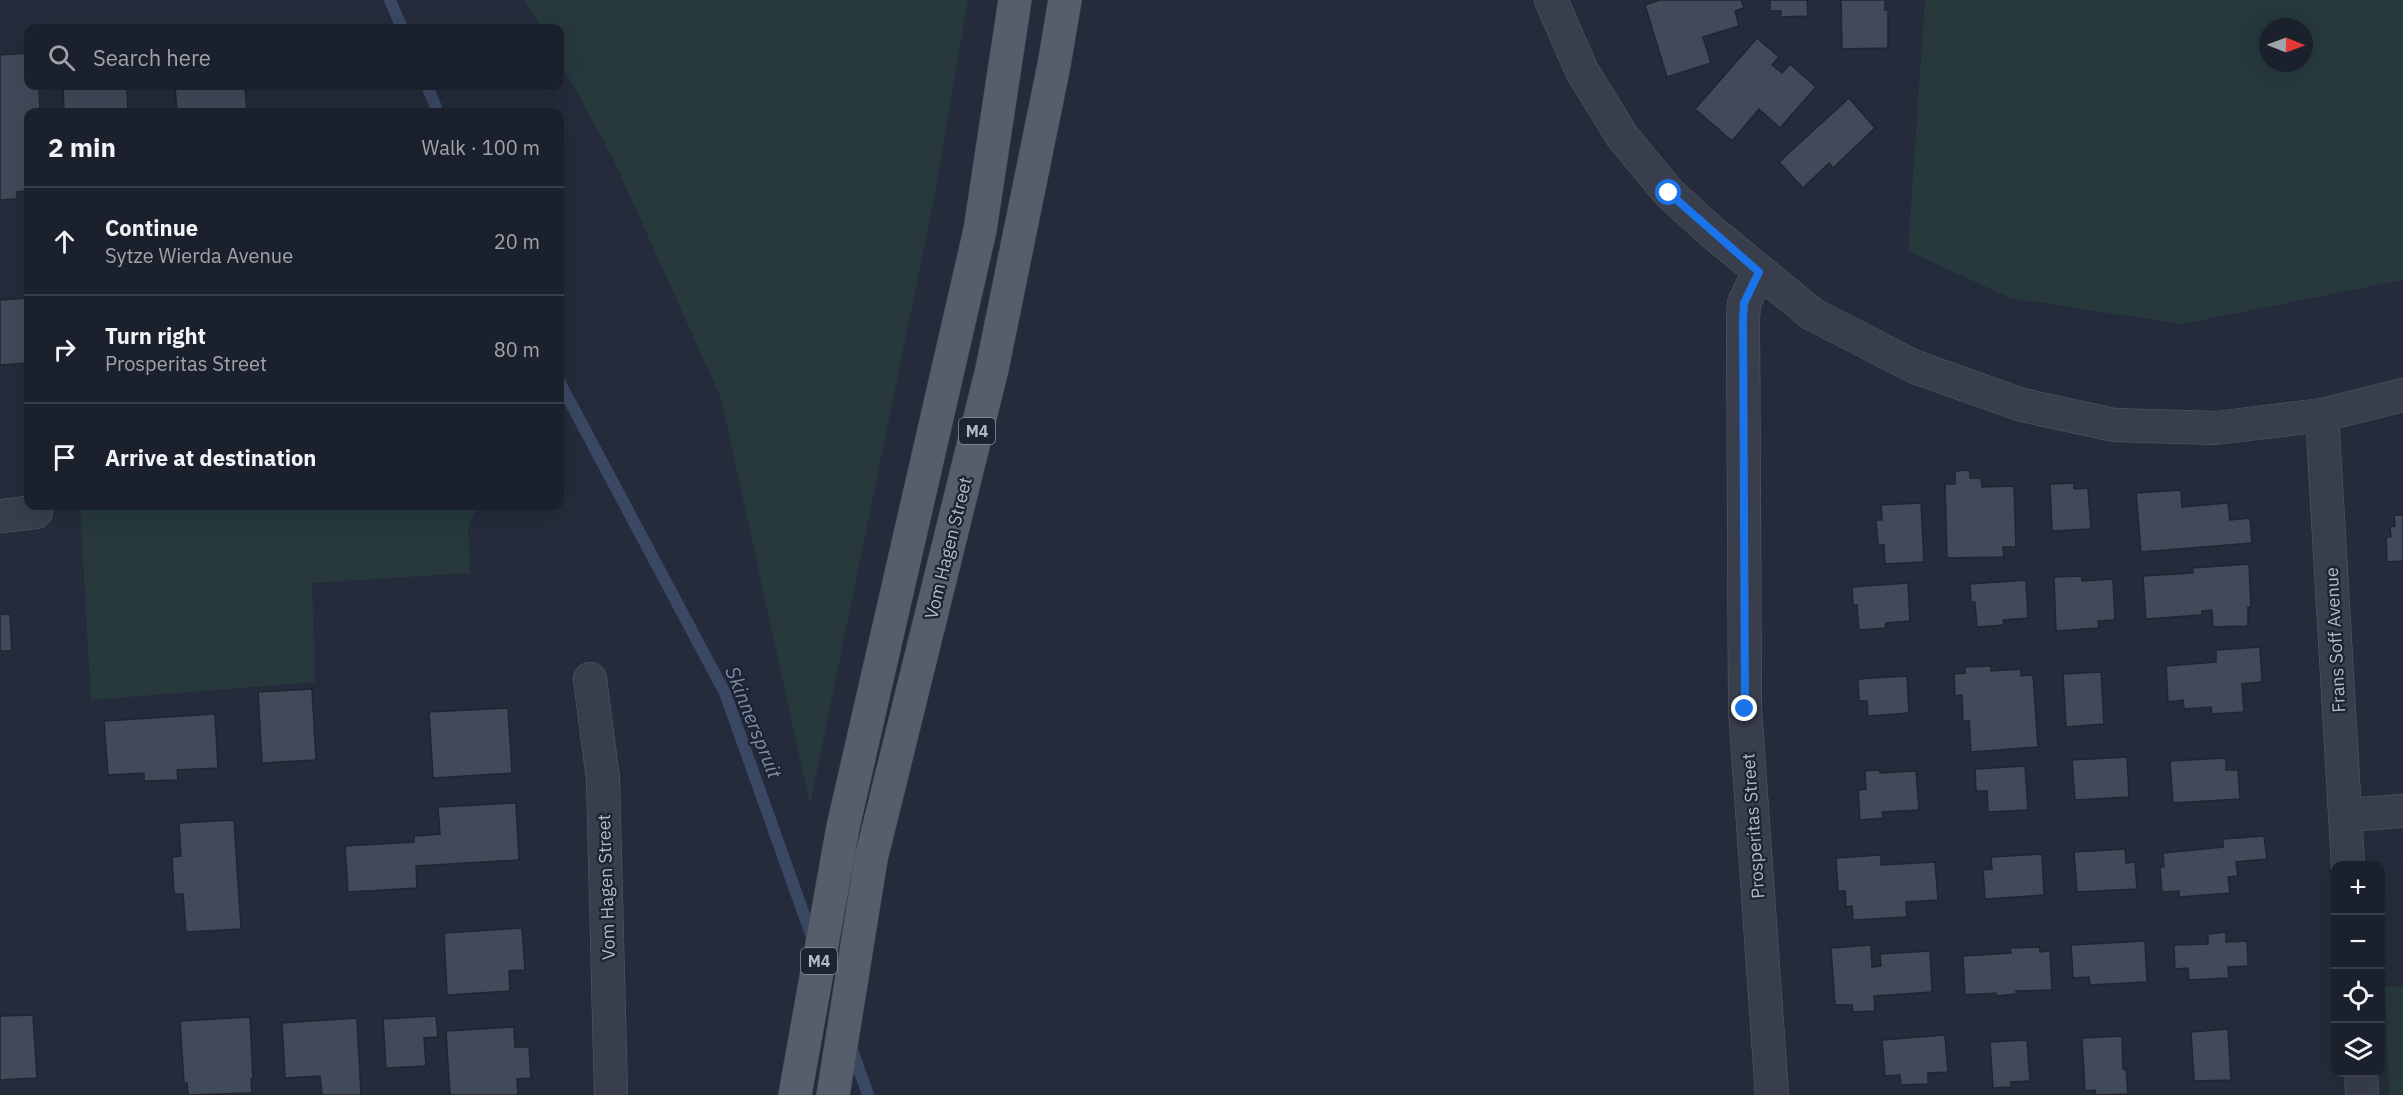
<!DOCTYPE html>
<meta charset="utf-8">
<style>
body{margin:0;font-family:"IBM Plex Sans",sans-serif;background:#242934;color:#f1f3f6}
.controls{position:absolute;right:18px;bottom:18px;display:grid;overflow:hidden;border-radius:12px;box-shadow:0 6px 24px #0002}
.controls button{width:54px;height:54px;display:grid;place-items:center;padding:0;border:0;border-bottom:2px solid #393e48;background:#1b212c;color:#f1f3f6;font:30px sans-serif}
.compass{position:absolute;left:2259px;top:18px;width:54px;height:54px;border-radius:50%;background:#1b212c;box-shadow:0 6px 24px #0002;rotate:91deg}
.stop{position:absolute;width:18px;height:18px;margin:-14px;border:4px solid #1a73e8;border-radius:50%;background:#fff}
.stop.end{background:#1a73e8;border-color:#fff;box-shadow:0 2px 6px #0008}
.list{margin:0;padding:0;list-style:none}
h2{display:flex;justify-content:space-between;align-items:center;height:78px;margin:0;padding:0 24px;font-size:26px}
h2 small{font-size:20px;font-weight:400;color:#a0a3a9}
.list li{display:grid;grid-template-columns:39px 1fr auto;gap:18px;align-items:center;box-sizing:border-box;height:108px;padding:0 24px;border-top:2px solid #393e48}
.list b{display:block;font-size:22px;white-space:nowrap}
.list p{margin:0;font-size:20px;white-space:nowrap;color:#a0a3a9}
.list em{font-size:20px;font-style:normal;color:#a0a3a9}
.icon{flex:none;width:33px;height:33px;fill:none;stroke:currentColor;stroke-width:2;stroke-linecap:round;stroke-linejoin:round}
.map{position:relative;flex:none;width:2403px;height:1095px;overflow:hidden}
.search{position:absolute;background:#1b212c;box-shadow:0 6px 24px #0002;left:24px;top:24px;width:540px;height:66px;display:flex;align-items:center;gap:15px;box-sizing:border-box;padding:0 21px;border-radius:12px;color:#a0a3a9;font-size:22px}
.panel{position:absolute;background:#1b212c;box-shadow:0 6px 24px #0002;left:24px;top:108px;width:540px;height:402px;border-radius:12px}
.map>svg:first-child{display:block}
</style>
<div class="map">
<svg width="2403" height="1095" viewBox="0 0 2403 1095">
<rect width="100%" height="100%" fill="#242c3b"/>
<g fill="#27393d" fill-rule="evenodd">
<polygon points="525,0 968,0 934,199 810,805 721,398 612,156 560,62 560,28 541,28"/>
<path d="M 1925,0 L 2403,0 L 2403,280 L 2182,324 L 2010,298 L 1908,251 ZM 2268,27 L 2304,27 L 2304,63 L 2268,63 Z"/>
<polygon points="80,506 477,506 468,527 470,573 312,583 315,682 91,700"/>
<polygon points="2403,986 2403,1095 2389,1095 2385,987"/>
</g>
<g fill="none" stroke-linecap="round" stroke-linejoin="round">
<g stroke="#3b4863" stroke-width="12">
<polyline points="390,0 402,28"/>
<polyline points="427,86 438,112"/>
<polyline points="560,383 725,693 813,940"/>
<polyline points="850,1044 868,1095"/>
</g>
</g>
<g fill="#414a59" stroke="#1f2532" stroke-width="1.5">
<polygon points="1660,0 1741,0 1744,8 1735,11 1739,26 1703,37 1711,63 1667,77 1645,5"/>
<polygon points="1770,0 1807,0 1808,16 1781,17 1781,11 1770,11"/>
<polygon points="1841,0 1885,0 1885,10 1888,10 1888,48 1842,49"/>
<polygon points="241,25 241,28 186,28"/>
<polygon points="1757,38 1779,57 1772,65 1782,73 1790,64 1816,87 1780,128 1759,109 1732,141 1695,109"/>
<polygon points="28,53 28,86 39,86 40,112 28,112 28,191 17,192 17,199 0,200 0,55"/>
<polygon points="63,86 127,86 128,112 64,112"/>
<polygon points="175,86 245,86 247,112 177,112"/>
<polygon points="1849,98 1875,128 1833,168 1829,163 1803,188 1779,162"/>
<polygon points="28,298 28,363 0,365 0,300"/>
<polygon points="1970,470 1970,478 1981,478 1982,487 2014,486 2016,547 2003,547 2004,557 1947,558 1945,484 1955,484 1955,471"/>
<polygon points="2074,483 2074,489 2088,488 2091,529 2052,531 2050,484"/>
<polygon points="2181,490 2182,507 2228,503 2230,520 2250,518 2252,543 2141,552 2136,493"/>
<polygon points="1921,503 1924,562 1885,564 1884,545 1878,545 1876,520 1882,520 1881,505"/>
<polygon points="2394,515 2403,515 2403,561 2387,562 2386,537 2391,537 2390,527 2395,526"/>
<polygon points="2249,564 2251,607 2248,607 2248,626 2213,627 2212,610 2202,611 2202,615 2146,619 2143,576 2193,573 2192,568"/>
<polygon points="2082,576 2082,581 2113,579 2115,620 2098,621 2099,628 2056,631 2054,577"/>
<polygon points="2026,580 2028,618 2003,620 2004,625 1977,627 1975,602 1971,602 1970,584"/>
<polygon points="1908,583 1910,621 1886,623 1885,628 1859,630 1857,605 1853,606 1852,587"/>
<polygon points="0,614 10,614 12,651 0,651"/>
<polygon points="2260,647 2262,682 2242,684 2244,712 2212,714 2211,707 2184,709 2183,700 2168,702 2166,666 2216,662 2216,650"/>
<polygon points="1991,666 1991,671 2021,669 2021,676 2033,675 2038,747 1971,752 1969,721 1963,721 1962,695 1955,696 1954,674 1965,673 1965,667"/>
<polygon points="2101,672 2104,724 2066,727 2063,674"/>
<polygon points="1907,676 1909,713 1868,716 1867,701 1859,701 1858,679"/>
<polygon points="312,689 316,760 262,763 258,692"/>
<polygon points="508,708 512,773 433,778 429,712"/>
<polygon points="215,714 218,768 177,770 178,780 144,781 144,773 108,775 104,721"/>
<polygon points="2127,757 2129,797 2075,800 2072,760"/>
<polygon points="2226,758 2226,770 2238,770 2240,799 2173,803 2170,761"/>
<polygon points="2025,766 2028,810 1988,812 1987,791 1976,791 1975,769"/>
<polygon points="1880,770 1880,773 1916,771 1919,810 1882,812 1883,818 1860,820 1858,790 1866,789 1865,771"/>
<polygon points="516,803 519,860 416,866 417,888 348,892 345,846 414,842 414,836 440,834 438,807"/>
<polygon points="234,820 241,929 186,932 183,894 174,894 172,857 181,856 179,823"/>
<polygon points="2264,836 2267,859 2236,862 2238,876 2228,877 2230,893 2179,897 2179,891 2162,892 2160,867 2164,867 2163,853 2223,847 2223,839"/>
<polygon points="2125,849 2126,863 2135,862 2137,889 2077,892 2074,852"/>
<polygon points="2042,854 2044,895 1985,899 1983,870 1992,869 1991,857"/>
<polygon points="1881,855 1881,865 1935,862 1938,900 1906,902 1907,917 1853,920 1852,906 1846,907 1845,891 1838,891 1836,858"/>
<polygon points="522,928 525,970 509,971 510,991 447,995 444,933"/>
<polygon points="2226,932 2226,942 2247,941 2248,966 2228,967 2229,978 2189,980 2188,968 2175,969 2174,945 2208,944 2208,934"/>
<polygon points="2145,941 2147,982 2090,985 2089,977 2073,978 2071,945"/>
<polygon points="1871,945 1872,967 1881,966 1880,954 1930,951 1932,992 1874,996 1875,1011 1853,1012 1852,1005 1835,1005 1831,948"/>
<polygon points="2040,947 2040,952 2050,951 2052,990 2016,991 2016,994 1996,996 1996,993 1965,995 1963,956 2011,953 2010,948"/>
<polygon points="33,1015 37,1078 0,1080 0,1016"/>
<polygon points="436,1016 438,1037 424,1038 426,1066 386,1068 383,1019"/>
<polygon points="250,1017 253,1079 251,1079 252,1093 188,1095 187,1083 184,1083 180,1021"/>
<polygon points="357,1018 361,1095 322,1095 320,1076 285,1078 282,1023"/>
<polygon points="514,1027 515,1047 529,1047 531,1078 517,1079 518,1095 450,1095 446,1031"/>
<polygon points="2228,1029 2231,1080 2194,1081 2191,1032"/>
<polygon points="1945,1035 1948,1072 1928,1073 1928,1084 1901,1085 1900,1075 1885,1076 1882,1040"/>
<polygon points="2122,1036 2123,1069 2126,1069 2128,1094 2096,1095 2095,1090 2085,1091 2082,1038"/>
<polygon points="2027,1040 2030,1081 2011,1082 2011,1087 1993,1088 1990,1042"/>
</g>
<g fill="none" stroke-linecap="round" stroke-linejoin="round">
<g stroke="#565c69" stroke-width="34">
<g id="minor">
<polyline points="1551,0 1582,71 1622,136 1669,193 1712,232 1812,314 1915,367 2022,405 2114,425 2216,428 2322,415 2403,395"/>
<polyline points="1759,272 1744,303 1743,319 1745,709 1772,1095"/>
<polyline points="2322,415 2348,866"/>
<polyline points="0,516 36,512"/>
<polyline points="590,679 603,779 611,1095"/>
<polyline points="2345,815 2403,811"/>
<polyline points="2361,1072 2362,1095"/>
</g>
</g>
<g stroke="#414754" stroke-width="34">
<g id="major">
<polyline points="795,1095 843,827 980,230 1015,0"/>
<polyline points="833,1095 871,859 992,369 1054,65 1065,0"/>
</g>
</g>
<use href="#minor" stroke="#383e4b" stroke-width="33"/>
<use href="#major" stroke="#565d6b" stroke-width="33"/>
</g>
<g fill="none" stroke-linecap="round" stroke-linejoin="round">
<polyline stroke="#1a73e8" stroke-width="8" points="1669,193 1759,272 1744,303 1743,319 1745,709"/>
</g>
<g text-anchor="middle" dominant-baseline="central" stroke-width="4.5" stroke-linejoin="round" paint-order="stroke">
<g fill="#1d2330" stroke="#878c99" stroke-width="1.5">
<rect x="959" y="418" width="36" height="26" rx="4.5"/>
<rect x="801" y="948" width="36" height="26" rx="4.5"/>
</g>
<g font-size="16" font-weight="bold" fill="#b4b9c6">
<text x="977" y="431">M4</text>
<text x="819" y="961">M4</text>
</g>
<g font-size="18" fill="#b4b9c6" stroke="#1d2330">
<text transform="translate(948 548) rotate(-76)">Vom Hagen Street</text>
<text transform="translate(2335 640) rotate(-93)">Frans Soff Avenue</text>
<text transform="translate(1753 826) rotate(-94)">Prosperitas Street</text>
<text transform="translate(606 887) rotate(-92)">Vom Hagen Street</text>
</g>
<g font-size="20" font-style="italic" fill="#7d8dac" stroke="#1d2330">
<text transform="translate(754 722) rotate(68)">Skinnerspruit</text>
</g>
</g>
</svg>
<div class="controls">
<button>+</button>
<button>−</button>
<button><svg class="icon" aria-label="locate" viewBox="0 0 24 24"><circle cx="12" cy="12" r="6"/><path d="M12 2v4M12 18v4M2 12h4M18 12h4"/></svg></button>
<button><svg class="icon" aria-label="layers" viewBox="0 0 24 24"><path d="M12 4l9 5-9 5-9-5zM3 14l9 5 9-5"/></svg></button>
</div>
<svg class="compass" viewBox="-18 -18 36 36"><path d="M0-13l5 13h-10z" fill="#e53935"/><path d="M0 13l5-13h-10z" fill="#a0a3a9"/></svg>
<div class="stop" style="left:1669px;top:193px"></div>
<div class="stop end" style="left:1745px;top:709px"></div>
<div class="search"><svg class="icon" aria-label="search" viewBox="0 0 24 24"><circle cx="10" cy="10" r="6"/><path d="M15 15l6 6"/></svg>Search here</div>
<section class="panel">
<h2>2 min<small>Walk · 100 m</small></h2>
<ul class="list">
<li><svg class="icon" aria-label="ahead" viewBox="0 0 24 24"><path d="M12 20V5M6 11l6-6 6 6"/></svg><div><b>Continue</b><p>Sytze Wierda Avenue</p></div><em>20 m</em></li>
<li><svg class="icon" aria-label="right" viewBox="0 0 24 24"><path d="M7 20v-9h11M14 6l5 5-5 5"/></svg><div><b>Turn right</b><p>Prosperitas Street</p></div><em>80 m</em></li>
<li><svg class="icon" aria-label="arrive" viewBox="0 0 24 24"><path d="M6 21V4h12l-3 4 3 4H6"/></svg><div><b>Arrive at destination</b></div></li>
</ul>
</section>
</div>
